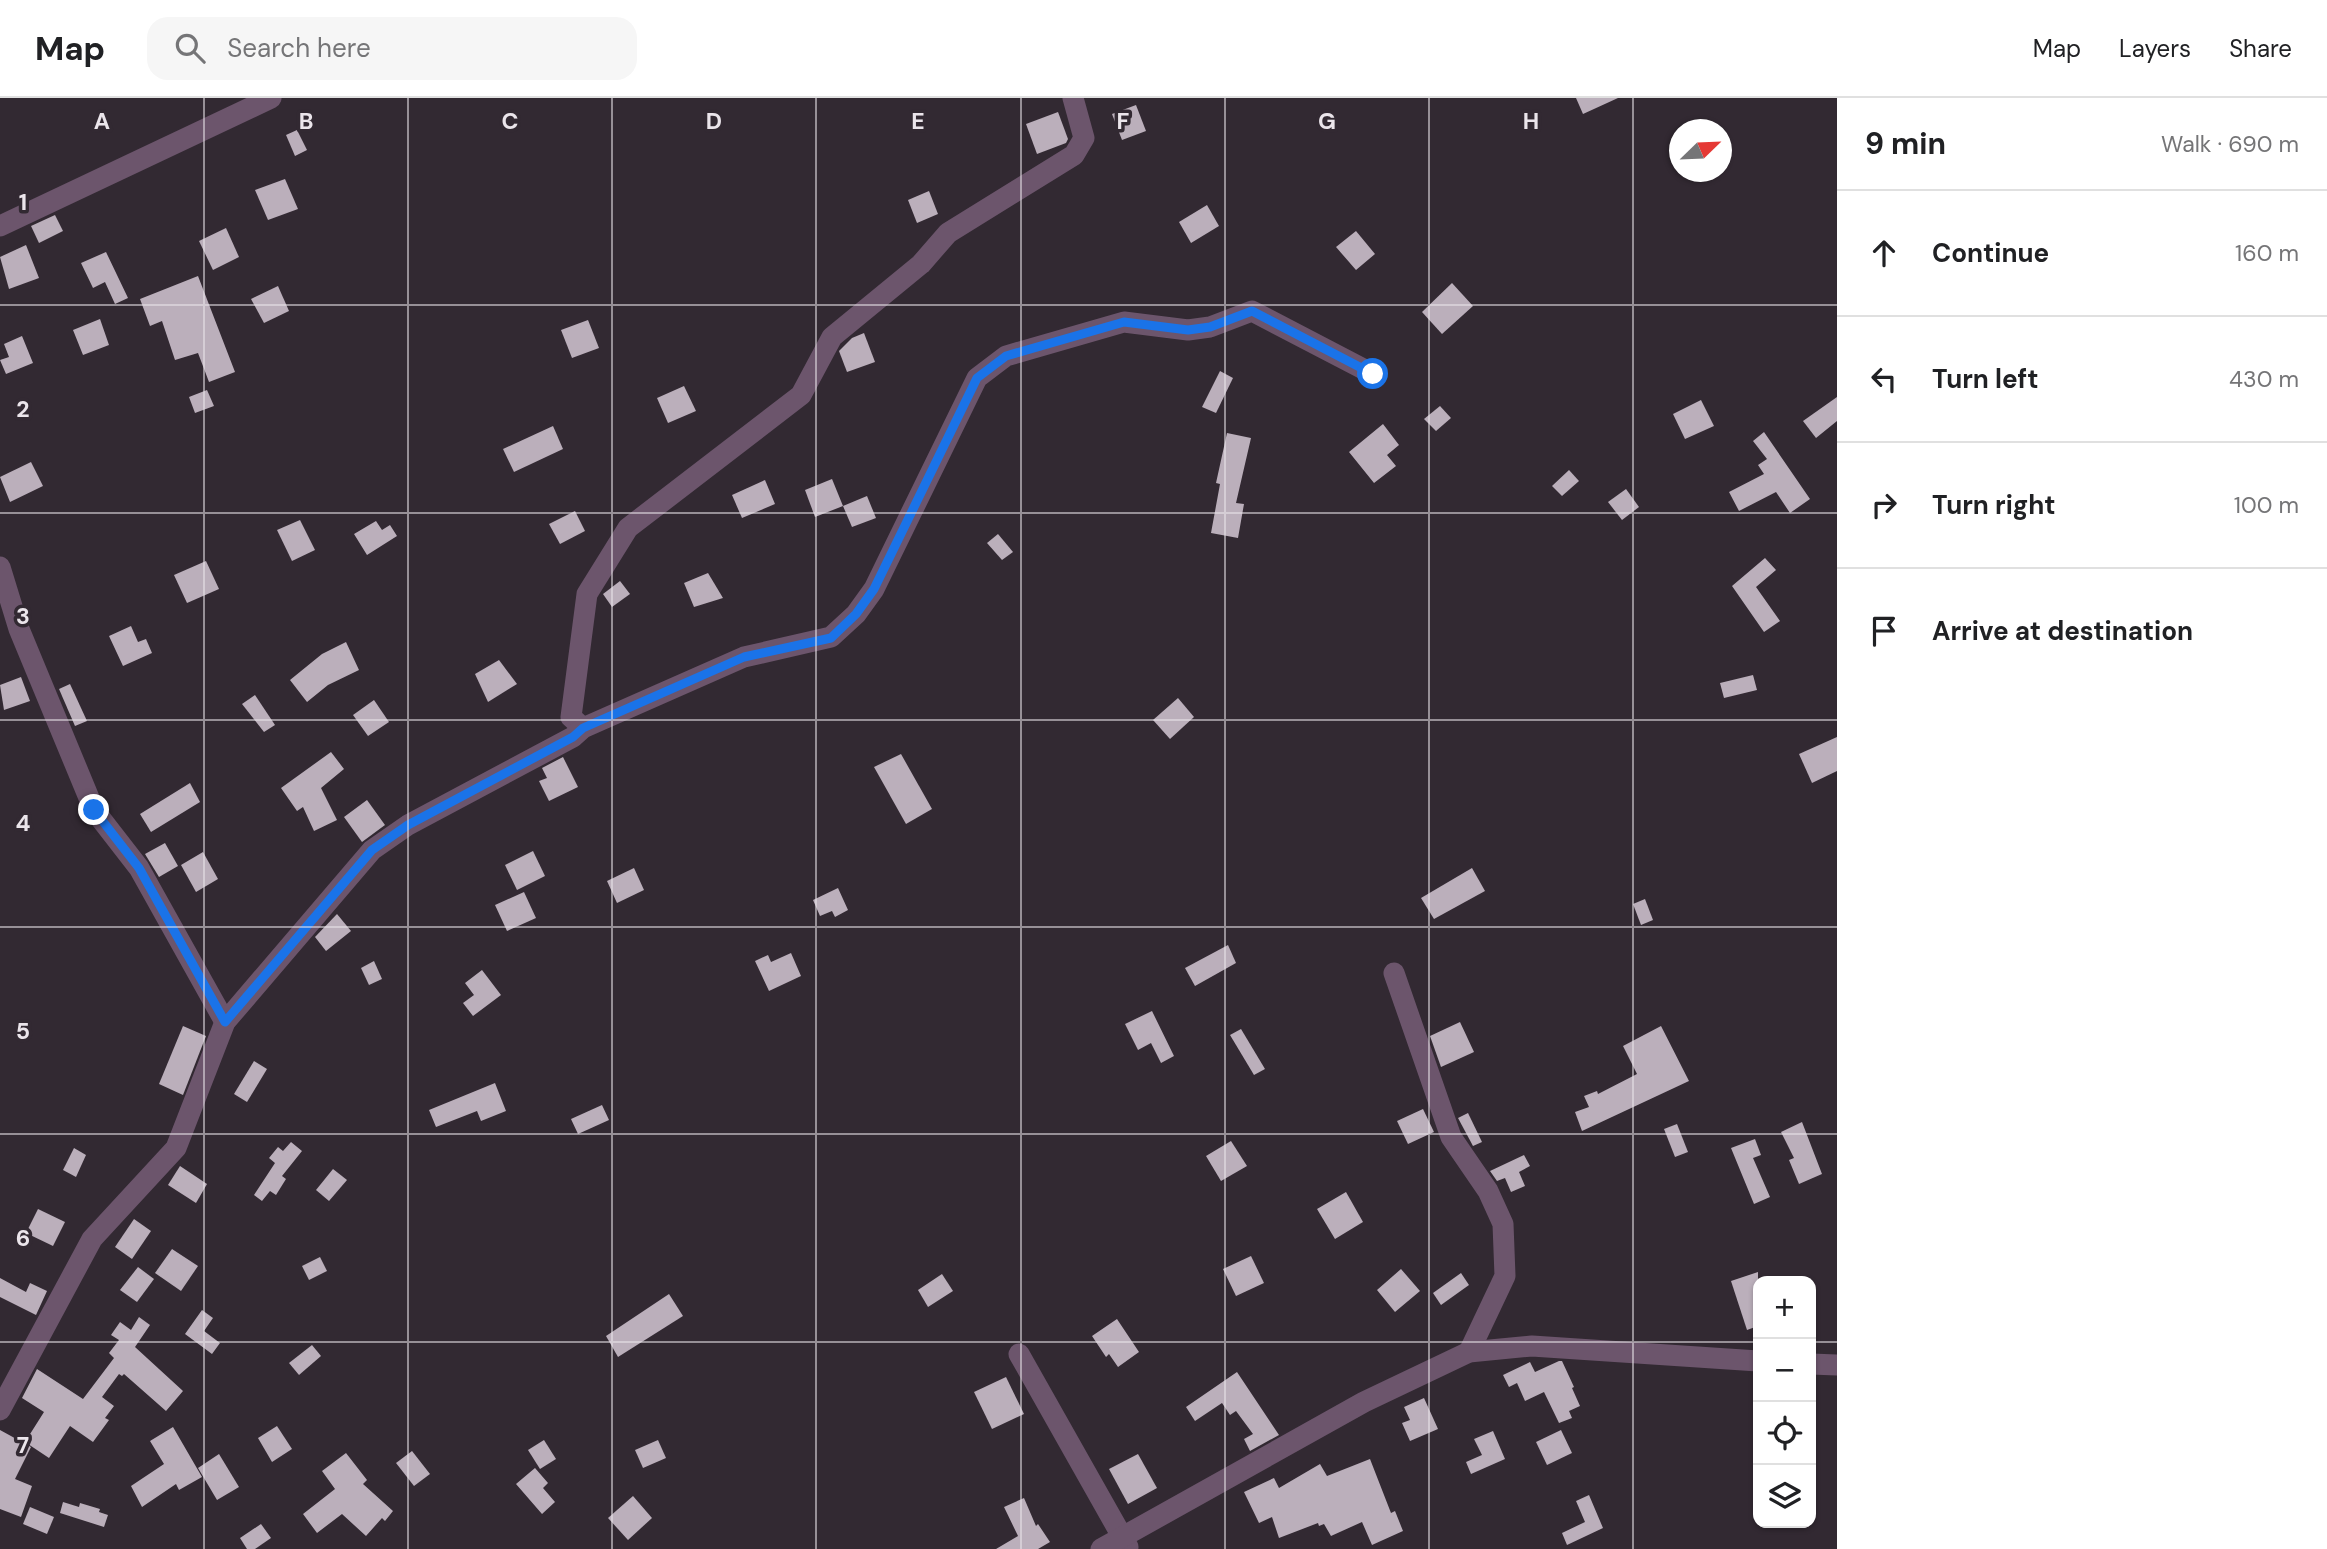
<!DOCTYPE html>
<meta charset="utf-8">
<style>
body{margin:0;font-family:"DM Sans",sans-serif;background:#f6f6f6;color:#202124}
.controls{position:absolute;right:21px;bottom:21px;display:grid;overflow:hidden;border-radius:14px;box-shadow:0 2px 5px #0004}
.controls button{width:63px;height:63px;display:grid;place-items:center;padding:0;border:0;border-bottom:2px solid #e0e0e0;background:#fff;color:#202124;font:35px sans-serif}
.compass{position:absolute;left:1669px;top:21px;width:63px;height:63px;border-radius:50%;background:#fff;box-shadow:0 2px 5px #0004;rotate:67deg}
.stop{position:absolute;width:21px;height:21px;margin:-16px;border:5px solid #1a73e8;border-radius:50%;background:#fff}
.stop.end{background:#1a73e8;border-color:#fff;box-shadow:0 2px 7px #0008}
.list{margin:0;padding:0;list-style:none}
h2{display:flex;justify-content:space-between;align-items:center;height:91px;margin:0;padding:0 28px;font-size:30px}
h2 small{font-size:23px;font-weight:400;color:#757577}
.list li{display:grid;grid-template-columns:46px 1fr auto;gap:21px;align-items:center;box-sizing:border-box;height:126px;padding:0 28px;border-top:2px solid #e0e0e0}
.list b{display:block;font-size:26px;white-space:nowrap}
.list em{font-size:23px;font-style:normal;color:#757577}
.icon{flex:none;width:38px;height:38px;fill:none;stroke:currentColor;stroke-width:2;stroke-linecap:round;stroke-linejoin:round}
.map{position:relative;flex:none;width:1837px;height:1451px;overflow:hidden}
header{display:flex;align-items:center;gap:42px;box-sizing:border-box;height:98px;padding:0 35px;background:#fff;border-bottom:2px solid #e0e0e0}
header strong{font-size:33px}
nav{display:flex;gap:38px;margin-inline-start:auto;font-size:24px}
.search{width:490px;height:63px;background:#f6f6f6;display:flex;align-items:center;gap:18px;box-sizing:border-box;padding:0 24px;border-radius:21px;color:#757577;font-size:26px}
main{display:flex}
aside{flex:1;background:#fff}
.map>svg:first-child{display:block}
</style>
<header>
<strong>Map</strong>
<div class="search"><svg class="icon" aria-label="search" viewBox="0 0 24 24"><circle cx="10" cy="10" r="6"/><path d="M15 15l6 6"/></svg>Search here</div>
<nav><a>Map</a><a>Layers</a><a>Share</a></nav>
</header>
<main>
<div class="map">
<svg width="1837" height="1451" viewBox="0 0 1837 1451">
<rect width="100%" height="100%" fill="#322932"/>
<g fill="#bbafbb">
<polygon points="1576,0 1618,0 1583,16"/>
<polygon points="1136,7 1146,33 1122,42 1112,16"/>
<polygon points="1058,14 1068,41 1066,45 1037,56 1026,26"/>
<polygon points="297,32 307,52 295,58 286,37"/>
<polygon points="285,81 298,111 268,122 255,92"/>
<polygon points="929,93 938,116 917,125 908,102"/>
<polygon points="1207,107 1219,128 1191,145 1179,124"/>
<polygon points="55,117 63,133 39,145 31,128"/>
<polygon points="226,130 239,159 213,172 199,143"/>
<polygon points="1356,133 1375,156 1356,172 1336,149"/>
<polygon points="26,147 39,180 9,191 0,159"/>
<polygon points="106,154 128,200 115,206 105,184 93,190 81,165"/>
<polygon points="198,178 235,274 209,284 198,255 175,262 162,223 150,228 140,201"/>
<polygon points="1452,185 1473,208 1442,236 1422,214"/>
<polygon points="278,188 289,213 264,225 251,201"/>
<polygon points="100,221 109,247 83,257 73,232"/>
<polygon points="588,222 599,250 572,260 561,232"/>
<polygon points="864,235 875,264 847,274 839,253 852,240"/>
<polygon points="22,238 33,265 6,276 0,262 9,259 4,246"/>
<polygon points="1220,273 1233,280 1216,315 1202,309"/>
<polygon points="684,288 696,313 668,325 657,300"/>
<polygon points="207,292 214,308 195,315 189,299"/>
<polygon points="1837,299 1837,323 1816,340 1803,323"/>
<polygon points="1701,302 1714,328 1685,341 1673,316"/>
<polygon points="1440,308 1451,320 1436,333 1424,321"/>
<polygon points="1383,326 1399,347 1387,357 1396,368 1374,385 1349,354"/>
<polygon points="553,328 563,351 514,374 503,351"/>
<polygon points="1764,334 1810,401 1790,415 1776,394 1739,413 1729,394 1764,376 1758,367 1767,361 1753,343"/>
<polygon points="1227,335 1251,340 1236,405 1244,406 1238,440 1211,435 1220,386 1216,385"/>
<polygon points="31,364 43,388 10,404 0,379"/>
<polygon points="1569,372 1579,383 1562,398 1552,388"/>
<polygon points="832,381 843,408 815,419 805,392"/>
<polygon points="765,382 775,406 742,420 732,397"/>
<polygon points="1626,391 1639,409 1622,422 1608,404"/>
<polygon points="867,398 876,420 852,429 843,408"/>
<polygon points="575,413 585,433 560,446 549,426"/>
<polygon points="300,422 315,452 292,463 277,432"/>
<polygon points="376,423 382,432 390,427 397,438 367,457 354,436"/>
<polygon points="998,436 1013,454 1002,462 987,445"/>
<polygon points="1765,460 1776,472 1756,489 1780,523 1764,534 1732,488"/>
<polygon points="206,463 219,491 187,505 174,477"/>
<polygon points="708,475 723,500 694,509 684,485"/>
<polygon points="620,483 630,496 612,509 603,496"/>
<polygon points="131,528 138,544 146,541 152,555 123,568 109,538"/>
<polygon points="346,544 359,572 328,587 307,604 290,582 322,556"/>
<polygon points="499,562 517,586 488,604 475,576"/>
<polygon points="1753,577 1757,592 1724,600 1720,585"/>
<polygon points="21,579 30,603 4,612 0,587"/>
<polygon points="70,586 87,623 75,628 59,591"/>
<polygon points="255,597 275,627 264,634 242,606"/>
<polygon points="1178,600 1194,619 1170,641 1153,622"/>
<polygon points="374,602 389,624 368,638 353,617"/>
<polygon points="1837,639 1837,673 1812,685 1799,656"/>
<polygon points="331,654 344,671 321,690 337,722 314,733 303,709 297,713 281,690"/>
<polygon points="901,656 932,711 906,726 874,669"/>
<polygon points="563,659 578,689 549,703 539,683 547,680 542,670"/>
<polygon points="190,685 200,704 151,734 140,716"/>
<polygon points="367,702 385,727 362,744 344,719"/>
<polygon points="165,745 178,768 159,779 145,756"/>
<polygon points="533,753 545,778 517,792 505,767"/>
<polygon points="203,754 218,781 196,794 181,767"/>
<polygon points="634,770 644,792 617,805 607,783"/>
<polygon points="1472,770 1485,793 1434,821 1421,800"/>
<polygon points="838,790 848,812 835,819 832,813 820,818 813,802"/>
<polygon points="524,794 536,820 507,833 495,807"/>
<polygon points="1645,801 1653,822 1641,827 1633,806"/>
<polygon points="337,816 351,833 326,853 315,839"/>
<polygon points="1228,847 1236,865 1195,888 1185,870"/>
<polygon points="791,855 801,878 769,893 755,863 768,857 771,864"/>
<polygon points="374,863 382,881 369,887 361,870"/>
<polygon points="482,872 501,897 473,918 463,905 474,897 465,885"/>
<polygon points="1152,913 1174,958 1161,965 1151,945 1138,952 1125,926"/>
<polygon points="1460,924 1474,954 1441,969 1430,938"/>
<polygon points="183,928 206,938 183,997 159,986"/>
<polygon points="1661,928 1689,983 1582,1033 1575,1014 1589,1009 1584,998 1597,993 1598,996 1637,976 1623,948"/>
<polygon points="1241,931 1265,971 1254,977 1230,937"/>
<polygon points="254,963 267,971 247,1004 234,996"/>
<polygon points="495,985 506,1013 481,1023 477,1013 436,1029 429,1012"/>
<polygon points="602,1007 609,1022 578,1036 571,1021"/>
<polygon points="1423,1011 1434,1034 1408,1046 1397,1023"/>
<polygon points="1468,1015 1482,1044 1473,1048 1458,1020"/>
<polygon points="1802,1024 1822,1076 1799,1086 1789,1062 1794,1060 1781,1034"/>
<polygon points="1677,1026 1688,1054 1675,1059 1664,1031"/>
<polygon points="1755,1041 1761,1057 1753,1060 1770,1099 1754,1106 1731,1050"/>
<polygon points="1231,1043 1247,1068 1221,1083 1206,1058"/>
<polygon points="291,1044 302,1053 282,1078 286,1081 276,1097 270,1093 262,1103 254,1097 275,1065 269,1060 278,1049 283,1053"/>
<polygon points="74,1050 86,1057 76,1079 63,1072"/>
<polygon points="1524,1057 1530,1068 1519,1074 1525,1088 1511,1094 1505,1080 1497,1083 1490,1073"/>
<polygon points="180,1068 207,1086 196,1105 168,1087"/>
<polygon points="333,1071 347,1082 329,1103 316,1092"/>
<polygon points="1346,1094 1363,1124 1335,1141 1317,1111"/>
<polygon points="38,1111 65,1124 53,1148 26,1135"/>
<polygon points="134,1121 151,1133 132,1161 115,1149"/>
<polygon points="172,1151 198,1168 181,1193 155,1175"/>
<polygon points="1251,1158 1264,1185 1236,1198 1223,1171"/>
<polygon points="320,1159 327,1173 309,1182 302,1168"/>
<polygon points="138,1169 154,1181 137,1204 120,1192"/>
<polygon points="1401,1171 1420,1193 1395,1214 1377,1192"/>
<polygon points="1758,1174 1758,1228 1747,1232 1731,1183"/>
<polygon points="1461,1175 1469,1187 1441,1207 1433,1195"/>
<polygon points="942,1176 953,1193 928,1209 918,1192"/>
<polygon points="0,1180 26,1194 30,1185 47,1193 36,1217 0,1199"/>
<polygon points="669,1196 683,1218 618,1259 606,1238"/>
<polygon points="202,1212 213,1220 204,1233 220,1245 212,1256 185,1236"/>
<polygon points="139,1219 150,1227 135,1249 183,1293 166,1313 124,1276 122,1278 119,1276 102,1299 114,1308 105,1320 109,1322 93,1344 70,1328 49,1360 25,1344 44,1314 22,1300 37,1271 83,1301 114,1260 109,1255 119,1242 111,1237 120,1224 131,1232"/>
<polygon points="1117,1221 1139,1254 1118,1269 1109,1256 1106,1259 1092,1238"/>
<polygon points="312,1247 321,1258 299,1277 289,1265"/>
<polygon points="1559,1263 1562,1263 1574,1289 1572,1290 1580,1308 1569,1313 1572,1320 1559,1325 1544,1294 1525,1303 1517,1285 1509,1289 1503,1277 1530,1264 1535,1274"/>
<polygon points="1237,1274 1279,1337 1250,1353 1244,1341 1253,1336 1236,1313 1230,1317 1222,1305 1195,1323 1186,1309"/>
<polygon points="1006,1279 1024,1316 992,1331 974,1294"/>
<polygon points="1424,1300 1438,1331 1410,1343 1402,1325 1410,1322 1404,1309"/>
<polygon points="277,1328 292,1351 272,1364 258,1340"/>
<polygon points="173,1329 202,1379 179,1392 176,1386 142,1409 131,1388 164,1366 150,1343"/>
<polygon points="0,1332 31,1349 15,1381 32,1388 21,1419 0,1411"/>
<polygon points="1561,1332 1572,1355 1547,1367 1536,1344"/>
<polygon points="1493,1333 1505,1361 1471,1376 1466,1364 1482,1357 1474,1341"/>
<polygon points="544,1342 556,1361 540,1371 528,1352"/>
<polygon points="658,1342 666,1360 643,1370 635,1352"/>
<polygon points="412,1353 430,1376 414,1388 396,1365"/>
<polygon points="346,1355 367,1382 363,1386 393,1413 385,1423 382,1420 366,1438 342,1416 317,1435 303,1416 335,1391 322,1373"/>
<polygon points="219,1356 239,1389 217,1402 198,1370"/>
<polygon points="1138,1356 1157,1390 1128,1406 1109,1371"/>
<polygon points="1370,1361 1391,1415 1395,1413 1403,1433 1372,1447 1362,1424 1331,1438 1324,1426 1319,1428 1318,1425 1279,1440 1272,1419 1259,1425 1244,1394 1274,1380 1279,1390 1320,1366 1327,1378"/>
<polygon points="535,1370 548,1385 543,1390 555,1404 542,1416 516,1386"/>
<polygon points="1589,1397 1603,1430 1567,1447 1562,1435 1585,1424 1576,1403"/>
<polygon points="633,1398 652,1420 628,1442 608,1420"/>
<polygon points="1024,1400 1036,1428 1038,1426 1050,1444 1038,1451 996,1451 1018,1438 1004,1409"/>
<polygon points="63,1404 79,1409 80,1405 100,1411 99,1414 108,1417 104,1429 60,1415"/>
<polygon points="30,1409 54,1419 47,1436 23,1426"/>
<polygon points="261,1426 271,1440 255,1451 247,1451 240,1440"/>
</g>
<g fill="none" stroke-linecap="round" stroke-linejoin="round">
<g stroke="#6c556c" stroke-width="21">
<polyline points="0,128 271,0"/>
<polyline points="0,469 19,531 94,712 139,770 225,924"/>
<polyline points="583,630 571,619 587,496 628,430 801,297 832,239 921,166 948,135 1074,57 1084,40 1073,0"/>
<polyline points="1394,875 1451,1039 1488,1093 1503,1126 1505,1178 1469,1254"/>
<polyline points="1019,1256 1128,1449"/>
<polyline points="1811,1266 1837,1267"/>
<polyline points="0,1312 92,1141 176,1050 225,924 372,752 408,727 573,639 583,630 744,559 831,539 856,516 874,491 977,280 1006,258 1124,224 1188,232 1210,229 1252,213 1373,276"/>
<polyline points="1101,1451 1364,1304 1469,1254 1532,1248 1758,1263"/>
</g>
</g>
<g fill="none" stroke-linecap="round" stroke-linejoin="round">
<polyline stroke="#1a73e8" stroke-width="9" points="94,712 139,770 225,924 372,752 408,727 573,639 583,630 744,559 831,540 856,516 874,491 977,280 1006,258 1124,224 1188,232 1210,229 1252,213 1373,276"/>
</g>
<path fill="none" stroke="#ebe5eb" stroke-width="2" stroke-opacity="0.55" d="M 204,0 L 204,1451M 408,0 L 408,1451M 612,0 L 612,1451M 816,0 L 816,1451M 1021,0 L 1021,1451M 1225,0 L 1225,1451M 1429,0 L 1429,1451M 1633,0 L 1633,1451M 0,207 L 1837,207M 0,415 L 1837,415M 0,622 L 1837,622M 0,829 L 1837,829M 0,1036 L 1837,1036M 0,1244 L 1758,1244M 1811,1244 L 1837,1244"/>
<g font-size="23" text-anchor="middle" font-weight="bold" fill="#ebe5eb" stroke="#322932" stroke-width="7" stroke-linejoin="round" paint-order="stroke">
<text x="102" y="31">A</text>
<text x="306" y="31">B</text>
<text x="510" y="31">C</text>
<text x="714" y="31">D</text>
<text x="918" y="31">E</text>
<text x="1123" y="31">F</text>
<text x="1327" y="31">G</text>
<text x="1531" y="31">H</text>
<text x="23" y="112">1</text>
<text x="23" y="319">2</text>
<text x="23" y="526">3</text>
<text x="23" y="733">4</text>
<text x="23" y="941">5</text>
<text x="23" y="1148">6</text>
<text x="23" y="1355">7</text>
</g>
</svg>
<div class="controls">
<button>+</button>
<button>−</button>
<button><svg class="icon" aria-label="locate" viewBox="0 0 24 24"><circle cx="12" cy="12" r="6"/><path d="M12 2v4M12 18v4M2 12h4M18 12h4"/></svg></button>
<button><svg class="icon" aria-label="layers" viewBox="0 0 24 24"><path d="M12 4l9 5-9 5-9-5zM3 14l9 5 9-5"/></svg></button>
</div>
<svg class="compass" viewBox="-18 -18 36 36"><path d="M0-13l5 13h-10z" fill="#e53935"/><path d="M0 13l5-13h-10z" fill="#757577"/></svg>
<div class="stop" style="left:1373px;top:276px"></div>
<div class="stop end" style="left:94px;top:712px"></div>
</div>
<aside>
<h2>9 min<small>Walk · 690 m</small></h2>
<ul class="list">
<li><svg class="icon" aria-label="ahead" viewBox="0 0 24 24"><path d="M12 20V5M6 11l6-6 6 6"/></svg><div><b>Continue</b></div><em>160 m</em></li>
<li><svg class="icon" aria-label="left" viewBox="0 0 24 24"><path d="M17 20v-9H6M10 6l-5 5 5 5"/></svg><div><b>Turn left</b></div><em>430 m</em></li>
<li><svg class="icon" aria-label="right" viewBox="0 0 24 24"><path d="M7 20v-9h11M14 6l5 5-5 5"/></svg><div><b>Turn right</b></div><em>100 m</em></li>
<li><svg class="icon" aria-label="arrive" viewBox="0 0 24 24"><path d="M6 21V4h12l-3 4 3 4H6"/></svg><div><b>Arrive at destination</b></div></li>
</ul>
</aside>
</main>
